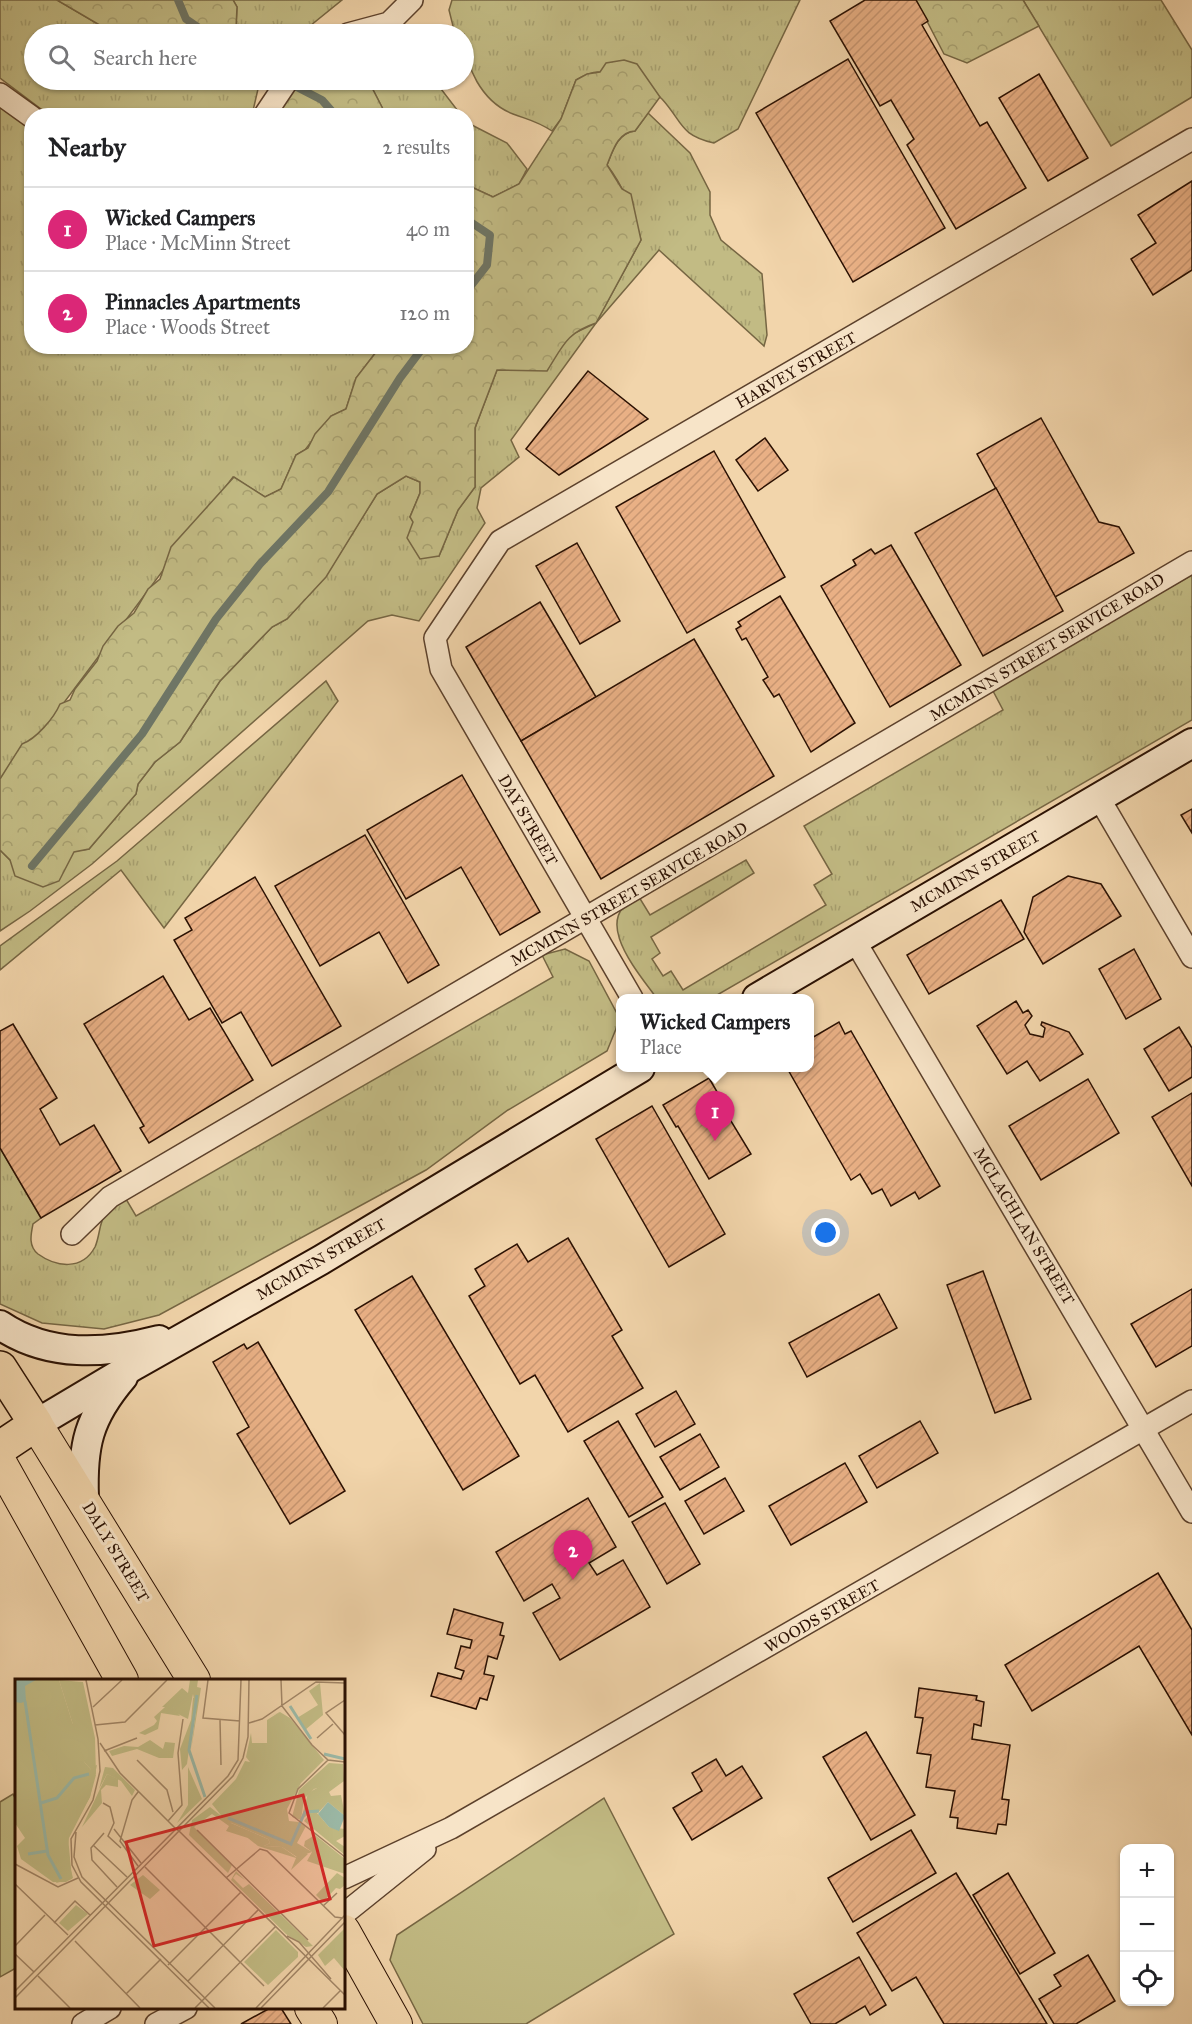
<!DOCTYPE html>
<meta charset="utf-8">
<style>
body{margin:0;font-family:"IM FELL Great Primer",serif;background:#f6f6f6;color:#202124}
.controls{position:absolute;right:18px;bottom:18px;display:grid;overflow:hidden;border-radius:12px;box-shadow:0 2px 4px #0004}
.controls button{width:54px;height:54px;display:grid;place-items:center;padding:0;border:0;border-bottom:2px solid #e0e0e0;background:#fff;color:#202124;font:30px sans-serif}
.you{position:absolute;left:826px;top:1233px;width:21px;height:21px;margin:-15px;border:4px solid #fff;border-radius:50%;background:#1a73e8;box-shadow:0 0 0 9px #1a73e833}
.badge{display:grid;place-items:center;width:39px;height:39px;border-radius:50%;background:#db2777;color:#fff;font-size:20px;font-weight:700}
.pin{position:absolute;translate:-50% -50px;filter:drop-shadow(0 2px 3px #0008)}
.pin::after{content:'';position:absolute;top:32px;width:21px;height:18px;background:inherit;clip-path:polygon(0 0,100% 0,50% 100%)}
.popup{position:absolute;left:616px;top:994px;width:198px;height:78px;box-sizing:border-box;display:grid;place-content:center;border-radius:12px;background:#fff;filter:drop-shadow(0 2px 4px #0005);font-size:20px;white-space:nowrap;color:#757577}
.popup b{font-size:22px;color:#202124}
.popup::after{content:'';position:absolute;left:50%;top:100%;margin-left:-12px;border:12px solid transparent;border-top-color:#fff}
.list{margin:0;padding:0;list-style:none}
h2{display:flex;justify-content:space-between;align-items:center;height:78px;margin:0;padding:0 24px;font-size:26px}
h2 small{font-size:20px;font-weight:400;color:#757577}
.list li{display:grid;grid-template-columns:39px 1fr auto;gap:18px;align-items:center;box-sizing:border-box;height:84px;padding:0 24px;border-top:2px solid #e0e0e0}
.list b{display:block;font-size:22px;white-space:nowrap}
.list p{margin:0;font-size:20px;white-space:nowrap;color:#757577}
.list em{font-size:20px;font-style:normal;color:#757577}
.icon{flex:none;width:33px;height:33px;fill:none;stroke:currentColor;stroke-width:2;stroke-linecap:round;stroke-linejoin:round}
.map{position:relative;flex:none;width:1192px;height:2024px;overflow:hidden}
.search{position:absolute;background:#fff;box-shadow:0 2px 4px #0004;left:24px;top:24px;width:450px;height:66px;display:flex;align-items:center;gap:15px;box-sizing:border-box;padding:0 21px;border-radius:33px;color:#757577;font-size:22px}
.panel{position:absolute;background:#fff;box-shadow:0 2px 4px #0004;left:24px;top:108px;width:450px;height:246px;border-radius:24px}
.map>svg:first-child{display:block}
</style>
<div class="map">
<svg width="1192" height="2024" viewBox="0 0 1192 2024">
<defs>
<pattern id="grass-tufts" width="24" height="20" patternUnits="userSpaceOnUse" patternTransform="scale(1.5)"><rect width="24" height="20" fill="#c2bb84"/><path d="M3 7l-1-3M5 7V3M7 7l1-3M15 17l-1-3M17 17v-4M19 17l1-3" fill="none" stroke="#a7a070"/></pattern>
<pattern id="forest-crowns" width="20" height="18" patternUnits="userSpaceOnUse" patternTransform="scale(1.5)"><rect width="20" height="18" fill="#c2bb84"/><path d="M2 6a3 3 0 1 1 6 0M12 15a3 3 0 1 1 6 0" fill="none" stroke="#a7a070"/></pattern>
<pattern id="building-hatch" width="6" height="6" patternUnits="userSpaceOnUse" patternTransform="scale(1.5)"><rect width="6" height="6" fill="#e9b085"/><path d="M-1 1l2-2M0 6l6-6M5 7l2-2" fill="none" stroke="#c89671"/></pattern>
</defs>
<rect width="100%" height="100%" fill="#f2d5ab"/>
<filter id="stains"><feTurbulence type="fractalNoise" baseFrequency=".00333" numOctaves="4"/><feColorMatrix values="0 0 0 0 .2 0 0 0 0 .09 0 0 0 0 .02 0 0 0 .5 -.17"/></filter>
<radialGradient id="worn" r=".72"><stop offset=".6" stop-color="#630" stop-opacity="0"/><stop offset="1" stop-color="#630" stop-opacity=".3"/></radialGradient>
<g fill="url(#grass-tufts)" stroke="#766643" stroke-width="1.5">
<polygon points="0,0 57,0 115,34 34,34 34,80 229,80 258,89 252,115 49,115 0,78"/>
<polygon points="233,0 342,0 300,34 242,34 236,28 237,7"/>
<path d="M 452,0 L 800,0 L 738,129 L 714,143 C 679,135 683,122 662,99 C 658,94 606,72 598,72 C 590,72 583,76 576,80 L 561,119 L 552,131 C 537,121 529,120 513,114 C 482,102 464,66 464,34 L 455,34 L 449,10 Z"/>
<polygon points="1023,0 1161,0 1192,50 1192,97 1111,146"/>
<polygon points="368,80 438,85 461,115 386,115"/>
<polygon points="0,107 31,129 32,346 380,347 356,378 346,409 331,416 305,450 296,455 281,489 265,497 233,477 0,788"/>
<path d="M 648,113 L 690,153 L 710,192 L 710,215 L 721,240 L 762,274 L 767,335 L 764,346 L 659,250 L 596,323 L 511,440 L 519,457 L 481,488 L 477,508 L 485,523 L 419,621 L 392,615 L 368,621 L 92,864 L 30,911 L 0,931 L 0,850 L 10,860 L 89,849 L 136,794 L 138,784 L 155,762 L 180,742 L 220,681 L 272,627 L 287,619 L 325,577 L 377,494 L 406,476 L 420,482 L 420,493 L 410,517 L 439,556 L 458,510 L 475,487 L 475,428 L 497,370 L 596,323 L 641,240 C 634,213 624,187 607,165 C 613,150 618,133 635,131 Z"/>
<polygon points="466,122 507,143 527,169 519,184 493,197 467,185"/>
<path d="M 1192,575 L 1192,720 L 712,998 L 660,998 L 655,996 C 637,971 589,916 639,897 L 650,915 L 746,860 L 754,873 L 651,937 L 660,953 L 652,959 L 663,976 L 671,971 L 683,990 L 826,905 L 814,885 L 832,874 L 804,826 L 1003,710 L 992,689 Z"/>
<polygon points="326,681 338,701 164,928 121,870 0,970 0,946 117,861"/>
<path d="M 565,949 L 589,961 L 620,1019 L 607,1051 L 508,1110 L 426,1170 L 159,1315 L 104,1329 L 42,1323 L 0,1304 L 0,1148 L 41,1218 L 33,1224 C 31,1234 28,1246 38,1254 C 56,1267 82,1271 95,1247 C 100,1236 99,1222 106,1212 C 110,1206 120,1202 126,1199 L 136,1216 L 553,977 L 542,955 Z"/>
</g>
<g fill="url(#forest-crowns)" stroke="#766643" stroke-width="1.5">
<polygon points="57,0 233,0 237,7 236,28 242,34 115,34"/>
<polygon points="916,0 1023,0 1039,26 967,63 944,54"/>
<path d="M 624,60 L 637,64 L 660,97 L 635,131 C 618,132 613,150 607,165 L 622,189 L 631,194 L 641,240 L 596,323 C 566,333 563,346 547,371 L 497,370 L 475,428 L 475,487 L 458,510 L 439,556 L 420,559 L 407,538 L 413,522 L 410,517 L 420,493 L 420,482 L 406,476 L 377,494 L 326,577 L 287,619 L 272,627 L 220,681 L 180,742 L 155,762 L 138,784 L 136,794 L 89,849 L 74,852 L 59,881 L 43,887 L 15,876 L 10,860 L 0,850 L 0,779 L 22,744 C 36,739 54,718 60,704 L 70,700 L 75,689 L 97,661 L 103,646 L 118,626 L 134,613 L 148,589 L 160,579 L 171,547 L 234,477 L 265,497 L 281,489 L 296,455 L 308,448 L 315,434 L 331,416 L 346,409 L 356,378 L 380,347 L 466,346 L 467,185 L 493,197 L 519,184 L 561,119 L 576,80 L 587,74 L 600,72 L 606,63 Z"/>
<polygon points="299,80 368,80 386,115 276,116"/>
</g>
<g fill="#c2bb84" stroke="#766643" stroke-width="1.5">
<polygon points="13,1794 16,1800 16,1968 0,1977 0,1802"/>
<polygon points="604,1798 674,1934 526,2024 423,2024 390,1960 397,1935"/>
</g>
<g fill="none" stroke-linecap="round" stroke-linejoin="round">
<g stroke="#6e7565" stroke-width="8">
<polyline points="178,0 186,19 208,34"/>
<polyline points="289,83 322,100 336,116"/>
<polyline points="466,219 490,235 487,265 466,292"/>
<polyline points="32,866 142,734 216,619 260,564 328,492 400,378 424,346"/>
</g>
</g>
<g fill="url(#building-hatch)" stroke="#2a1002" stroke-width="1.5">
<polygon points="865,0 916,0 928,21 922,25 980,126 987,122 1026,188 956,229 907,145 914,139 891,100 880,106 830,21"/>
<polygon points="848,59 945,228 853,282 756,113"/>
<polygon points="1039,74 1088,158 1048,181 999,98"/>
<polygon points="1192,181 1192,270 1153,295 1131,259 1156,243 1138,215"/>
<polygon points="588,371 648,419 559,475 526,449"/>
<polygon points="1041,418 1099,522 1119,527 1134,553 1055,597 977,454"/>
<polygon points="765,438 788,470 758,491 736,460"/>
<polygon points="714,451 785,577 687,633 616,507"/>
<polygon points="996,488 1063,611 983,656 915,533"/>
<polygon points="577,543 620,621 580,644 536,566"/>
<polygon points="891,545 961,665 890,707 821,586 856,565 853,560 871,549 875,554"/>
<polygon points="780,596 855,723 811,752 779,694 774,697 763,680 768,677 746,638 742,640 736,629 741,626 738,622"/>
<polygon points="540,602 596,697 521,741 466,647"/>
<polygon points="694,639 774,776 601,879 521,741"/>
<polygon points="462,775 540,912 500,935 461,867 406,899 367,830"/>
<polygon points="1192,809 1192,833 1181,815"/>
<polygon points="365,835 439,965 408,983 379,932 320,966 275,886"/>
<polygon points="1068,876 1101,884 1121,916 1043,964 1024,932 1033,897"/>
<polygon points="255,877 341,1026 272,1066 241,1012 222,1023 174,940 192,930 185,918"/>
<polygon points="1001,900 1024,939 929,994 907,955"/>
<polygon points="1134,949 1161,999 1126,1019 1099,969"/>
<polygon points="163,976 189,1020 210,1008 253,1080 149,1143 140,1128 144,1126 84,1024"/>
<polygon points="1016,1001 1023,1013 1028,1010 1032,1016 1025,1025 1030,1034 1043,1037 1045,1028 1041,1025 1042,1022 1069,1032 1083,1054 1040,1081 1027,1061 1007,1074 977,1026"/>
<polygon points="839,1022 845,1034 851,1031 940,1186 919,1199 915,1192 891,1206 882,1189 872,1194 860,1174 851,1180 787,1068 810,1068 810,1039"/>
<polygon points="13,1024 57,1098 40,1109 60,1145 94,1125 121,1171 41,1218 0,1148 0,1031"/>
<polygon points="1179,1027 1192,1048 1192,1077 1169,1091 1144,1049"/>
<polygon points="709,1078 723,1102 720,1103 751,1154 709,1179 678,1126 676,1127 663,1105"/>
<polygon points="1088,1079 1119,1133 1041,1180 1009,1126"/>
<polygon points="1192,1093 1192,1186 1152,1117"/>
<polygon points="652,1106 725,1234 669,1267 596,1139"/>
<polygon points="568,1238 622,1330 612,1336 643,1388 568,1432 535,1375 520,1384 469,1296 485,1286 475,1269 517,1244 528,1262"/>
<polygon points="983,1271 1031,1399 995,1413 947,1285"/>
<polygon points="412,1276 519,1456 463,1490 355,1310"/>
<polygon points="1192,1289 1192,1346 1156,1367 1131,1324"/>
<polygon points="879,1294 897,1328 807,1377 789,1343"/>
<polygon points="258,1342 345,1491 290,1524 237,1434 249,1427 213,1362 244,1344 247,1349"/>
<polygon points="676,1391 695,1424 655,1447 636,1414"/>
<polygon points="618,1421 663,1497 629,1517 584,1441"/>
<polygon points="920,1421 938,1453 877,1488 859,1456"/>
<polygon points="700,1434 719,1467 680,1490 660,1457"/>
<polygon points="845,1463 867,1502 791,1545 769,1506"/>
<polygon points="725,1478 744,1511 704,1534 685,1501"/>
<polygon points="588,1498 616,1547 589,1563 597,1575 623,1560 650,1607 560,1660 533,1613 560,1598 552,1584 524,1601 496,1552"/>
<polygon points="665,1503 700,1564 667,1584 632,1522"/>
<polygon points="1158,1573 1192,1630 1192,1735 1139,1646 1032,1711 1005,1665"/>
<polygon points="454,1609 503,1623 500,1635 504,1636 497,1659 488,1656 484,1674 494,1676 487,1700 480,1698 476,1709 431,1696 438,1673 461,1679 464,1671 455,1668 461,1646 470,1648 472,1640 447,1634"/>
<polygon points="919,1688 977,1696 976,1700 984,1702 981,1726 974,1724 972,1739 1010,1745 1002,1799 1009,1800 1006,1825 998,1824 996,1834 957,1828 958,1818 950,1817 955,1791 926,1787 931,1755 917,1753 923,1718 915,1717"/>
<polygon points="866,1732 915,1815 871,1840 823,1757"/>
<polygon points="716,1759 726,1776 742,1766 762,1798 692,1840 673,1808 702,1791 692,1773"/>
<polygon points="911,1830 936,1873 853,1922 828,1878"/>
<polygon points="956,1873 1047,2024 944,2024 916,1977 892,1991 857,1933"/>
<polygon points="1008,1873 1055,1953 1020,1974 973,1895"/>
<polygon points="1088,1955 1115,2001 1076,2024 1054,2024 1039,1999 1061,1986 1054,1975"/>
<polygon points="859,1957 886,2005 870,2015 865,2006 835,2024 811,2024 794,1994"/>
<polygon points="270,2008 281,2008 291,2024 241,2024"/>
</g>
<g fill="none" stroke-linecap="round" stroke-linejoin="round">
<g stroke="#5c412c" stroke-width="24">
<g id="street">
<polyline points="348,34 389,23 412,0"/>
<polyline points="0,94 32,117"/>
<polyline points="264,116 288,80"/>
<polyline points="1099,798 1192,957"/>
<polyline points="855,941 1192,1512"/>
<polyline points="632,998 441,669 435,638 500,541 1192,139"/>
<polyline points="72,1234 110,1197 1192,562"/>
<polyline points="344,1878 451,1828 1192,1401"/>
<polyline points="344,1914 425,1849"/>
<polyline points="83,2024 110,2008"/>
<polyline points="156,2024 186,2008"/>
</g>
</g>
<g stroke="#2a1002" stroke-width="32">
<g id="secondary">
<polyline points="757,998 1192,743"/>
<path d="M 0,1325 C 49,1358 105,1354 159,1340"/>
<polyline points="36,1424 135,1365 321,1260 640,1068"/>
<path d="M 84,1498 C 82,1446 88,1418 123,1377"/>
</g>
</g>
<g stroke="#2a1002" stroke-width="34">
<g id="primary">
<polyline points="36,1424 194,1680"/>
<polyline points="0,1462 122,1680"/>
<polyline points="344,1931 396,2024"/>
<polyline points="311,2008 321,2024"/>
</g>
</g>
<g stroke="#2a1002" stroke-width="36">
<polyline id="highway" points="0,1368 36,1424 0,1448"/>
</g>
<use href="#street" stroke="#f7e4c8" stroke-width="21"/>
<use href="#secondary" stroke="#f7e4c8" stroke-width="28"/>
<use href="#primary" stroke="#f2d5ab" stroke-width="32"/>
<use href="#highway" stroke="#f2d5ab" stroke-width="33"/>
</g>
<g text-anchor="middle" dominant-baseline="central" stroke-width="6" stroke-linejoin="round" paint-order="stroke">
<g font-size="16" fill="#2a1002" stroke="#f7e4c8">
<text transform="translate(796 370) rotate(-30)">HARVEY STREET</text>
<text transform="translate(1047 647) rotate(-31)">MCMINN STREET SERVICE ROAD</text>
<text transform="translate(528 820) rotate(60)">DAY STREET</text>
<text transform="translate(975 871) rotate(-30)">MCMINN STREET</text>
<text transform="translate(629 894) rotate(-30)">MCMINN STREET SERVICE ROAD</text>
<text transform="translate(1024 1226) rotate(59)">MCLACHLAN STREET</text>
<text transform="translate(321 1259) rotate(-30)">MCMINN STREET</text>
<text transform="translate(116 1552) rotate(59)">DALY STREET</text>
<text transform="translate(822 1616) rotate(-30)">WOODS STREET</text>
</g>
</g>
<g transform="translate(15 1679)">
<rect width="330" height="330" fill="#f2d5ab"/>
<path d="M 0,1 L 44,1 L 70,84 L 81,96 L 75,118 L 54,159 L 52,175 L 58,199 L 51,203 L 38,203 L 6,180 L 2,167 L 10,159 L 0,144 ZM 175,1 L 183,1 L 182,8 L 186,9 L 176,71 L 181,32 L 178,15 L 173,40 L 159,33 L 158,28 L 147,28 L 167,9 L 173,14 ZM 265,33 L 275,39 L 309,81 L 286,104 L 272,130 L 274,142 L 284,143 L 276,161 L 217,134 L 213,137 L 216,144 L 253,160 L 255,164 L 249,167 L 267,168 L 281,178 L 287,173 L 293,175 L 276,191 L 281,179 L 243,167 L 209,140 L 197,125 L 221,100 L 230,82 L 235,83 L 231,78 L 236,54 L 237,64 L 287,64 L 263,34 L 253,38 ZM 314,84 L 328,85 L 329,102 L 299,110 L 289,120 L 286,141 L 277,138 L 284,111 ZM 90,88 L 98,89 L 120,111 L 117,117 L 106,102 L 92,95 L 84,110 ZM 173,88 L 187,120 L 162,144 L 173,126 ZM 195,128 L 236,160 L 211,152 L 214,147 L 197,135 L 179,148 L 217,186 L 213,194 L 174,156 L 177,141 ZM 295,134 L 303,135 L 314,148 L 330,150 L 330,157 L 321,162 L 330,168 L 330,176 L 289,142 ZM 300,156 L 330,180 L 330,195 L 292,182 L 297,173 L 289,167 L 290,162 ZM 221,192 L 230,201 L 221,195 L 218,199 L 228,209 L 234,205 L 298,267 L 291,268 L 271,255 L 216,201 ZM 322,194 L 330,199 L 330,206 L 325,210 L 321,209 L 308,223 L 301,216 ZM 330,249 L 330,292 L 319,279 L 310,287 L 303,276 Z" fill="#c2bb84"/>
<path d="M 28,15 L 33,17 L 30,30 L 35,38 L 30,44 L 31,67 L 27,73 L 19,63 L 21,53 L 13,37 L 12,19 L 21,20 ZM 178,19 L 181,19 L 172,85 L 167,91 L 165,70 L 176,41 ZM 150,28 L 158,28 L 165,37 L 146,34 L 143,50 L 130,56 L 124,54 L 139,46 L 142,42 L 139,38 ZM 48,33 L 61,49 L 71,83 L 66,82 L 60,94 L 53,94 L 48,102 L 41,98 L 42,69 L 47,55 L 43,39 ZM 135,61 L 148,70 L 150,63 L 160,64 L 158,79 L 144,79 L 122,70 L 97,77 L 94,72 L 109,67 L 123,68 ZM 0,67 L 5,67 L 10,90 L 0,106 ZM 82,86 L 75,118 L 54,155 L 52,151 L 57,143 L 51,136 L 53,126 L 61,120 L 60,104 L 63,100 L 76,105 L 76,88 ZM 92,95 L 103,100 L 103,108 L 91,106 L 86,111 L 87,124 L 67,148 ZM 315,102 L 329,102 L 314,113 L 316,117 L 326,116 L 330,137 L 313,123 L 301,136 L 295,134 L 286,141 L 293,114 ZM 33,113 L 44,119 L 44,125 L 32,135 L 27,131 L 27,118 ZM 215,131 L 275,160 L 284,143 L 291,147 L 282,164 L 297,173 L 282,178 L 267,168 L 249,167 L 255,164 L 253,160 L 212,142 ZM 53,158 L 57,200 L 41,204 L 45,197 L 39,184 L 44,182 L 38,175 Z" fill="#c2bb84"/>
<path d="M 44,1 L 68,3 L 80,59 L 81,96 L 70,84 ZM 305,4 L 308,36 L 290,51 L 282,39 L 303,26 L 294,12 ZM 263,34 L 269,37 L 288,64 L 252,64 L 252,41 ZM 128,196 L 145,211 L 135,220 L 115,206 ZM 61,226 L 73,235 L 53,252 L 44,244 ZM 261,251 L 283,273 L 283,278 L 253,306 L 229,283 Z" fill="#c2bb84"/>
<path d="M 0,1 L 21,1 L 10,7 L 11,22 L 6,24 L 0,23 ZM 313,123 L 330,137 L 324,152 L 314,148 L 303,135 Z" fill="#9bb9a7"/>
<path fill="none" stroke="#9bb9a7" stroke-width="3" d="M 182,16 L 174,71 L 190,118M 10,22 L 33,176 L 46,200M 275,27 L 296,60M 309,75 L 330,80M 26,124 L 42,119 L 59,99 L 74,95M 213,139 L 276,165 L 290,133 L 304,132M 13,175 L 32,172"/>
<path fill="none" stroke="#a28667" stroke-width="1.5" d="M 71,1 L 83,60 L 85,92 L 78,121 L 56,160 L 57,186 L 66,203 L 194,329M 193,1 L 188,39 L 225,42M 226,1 L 223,81 L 213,97 L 161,150 L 164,152 L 218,97 L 228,79 L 233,58 L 234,1M 266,1 L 267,27 L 297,66 L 313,81 L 330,83M 330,21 L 311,34 L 330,56M 78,28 L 107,1M 205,41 L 206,86M 234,44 L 247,40 L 301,3 L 330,4M 80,46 L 110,43 L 152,1M 302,59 L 318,45M 85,64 L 105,94 L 161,150M 89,72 L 122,59M 122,81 L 152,111 L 158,133M 313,81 L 283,110 L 274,134 L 330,178M 123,113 L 117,121 L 105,162 L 123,187M 88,124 L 95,128 L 99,144 L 93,157 L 106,169M 153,142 L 167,126 L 163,74 L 168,40M 99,150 L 126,184M 182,151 L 293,261M 164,152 L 330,316M 61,153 L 59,178 L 67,198 L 200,329M 89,154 L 76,169 L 77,181 L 102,208M 78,166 L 112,198M 0,185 L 43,208 L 63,199M 130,188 L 249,307M 211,199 L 245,170 L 252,172 L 320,238 L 328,239M 0,205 L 53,256M 308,227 L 322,214M 39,244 L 60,222 L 75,236M 272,257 L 284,263 L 316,300M 60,262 L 125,329M 0,267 L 30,236M 0,275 L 19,293M 153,286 L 226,213M 23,297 L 55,329M 173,302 L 244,230M 0,312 L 161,150M 111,315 L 146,280M 0,319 L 164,152M 180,329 L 261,247M 241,329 L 330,236M 246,329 L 330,243M 308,329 L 325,312"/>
<path fill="#d62828" fill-opacity="0.15" stroke="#d62828" stroke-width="3" d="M 288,116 L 315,220 L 139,267 L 111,163 Z"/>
<rect width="330" height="330" fill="none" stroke="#2a1002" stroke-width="3"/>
</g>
<rect width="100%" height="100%" filter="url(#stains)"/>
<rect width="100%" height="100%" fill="url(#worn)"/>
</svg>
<div class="controls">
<button>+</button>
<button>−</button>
<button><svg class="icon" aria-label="locate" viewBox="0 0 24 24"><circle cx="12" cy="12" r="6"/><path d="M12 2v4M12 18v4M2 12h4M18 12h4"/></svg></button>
</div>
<div class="you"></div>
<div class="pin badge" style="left:715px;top:1141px">1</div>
<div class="popup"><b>Wicked Campers</b>Place</div>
<div class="pin badge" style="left:573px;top:1580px">2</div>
<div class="search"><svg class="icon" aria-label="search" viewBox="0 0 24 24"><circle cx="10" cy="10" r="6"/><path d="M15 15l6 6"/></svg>Search here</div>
<section class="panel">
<h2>Nearby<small>2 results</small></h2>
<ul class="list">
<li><span class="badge">1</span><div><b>Wicked Campers</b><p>Place · McMinn Street</p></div><em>40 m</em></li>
<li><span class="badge">2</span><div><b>Pinnacles Apartments</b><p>Place · Woods Street</p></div><em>120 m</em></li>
</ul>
</section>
</div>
